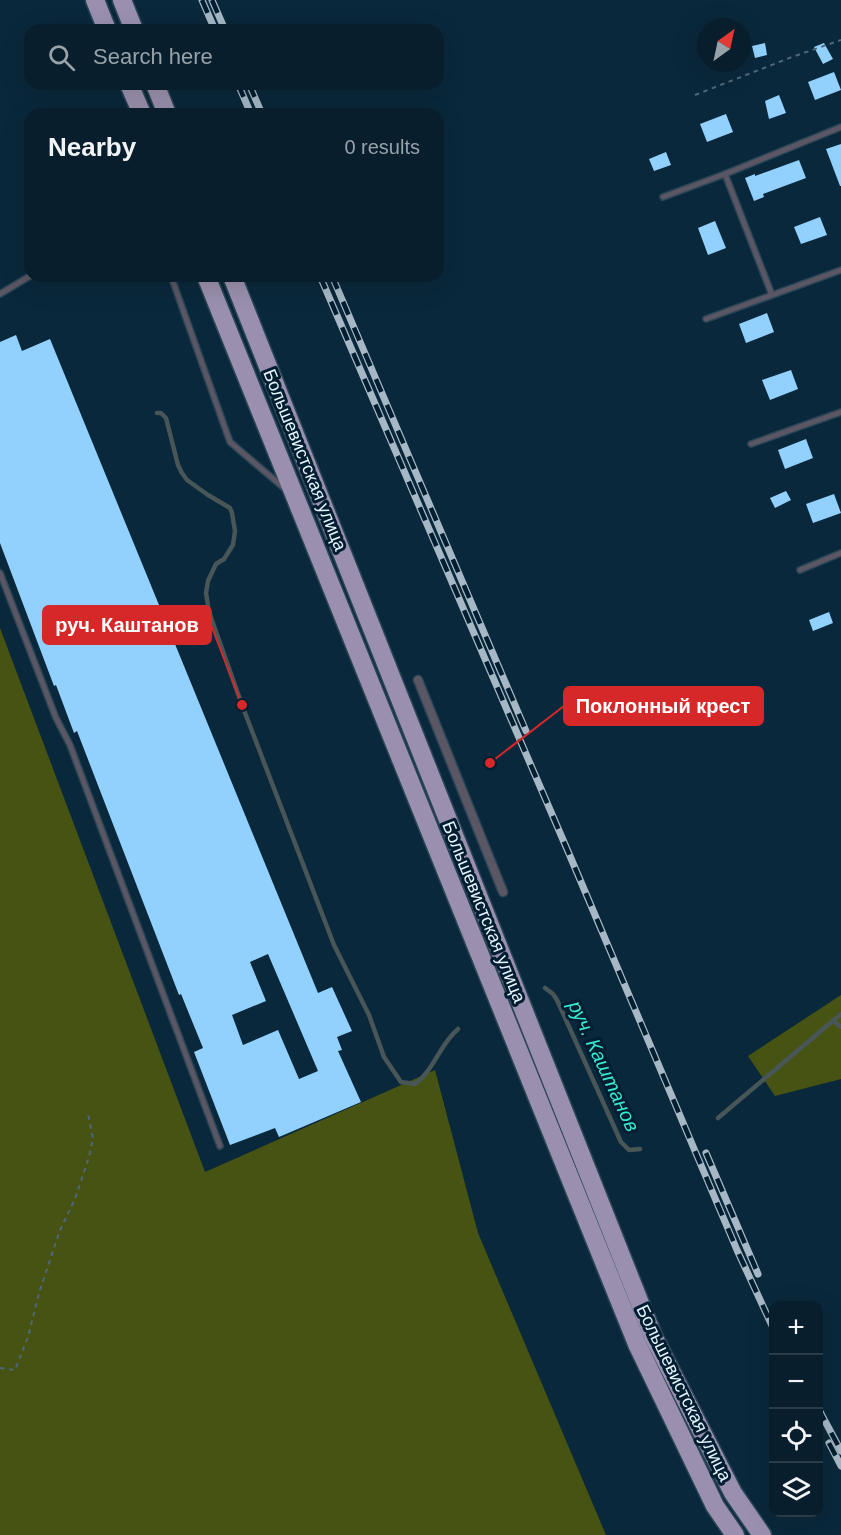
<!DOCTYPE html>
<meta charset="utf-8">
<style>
body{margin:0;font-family:Arial,sans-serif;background:#112734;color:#f1f3f6}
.controls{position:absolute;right:18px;bottom:18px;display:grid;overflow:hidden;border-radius:12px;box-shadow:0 6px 24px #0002}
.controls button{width:54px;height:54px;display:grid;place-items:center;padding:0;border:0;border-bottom:2px solid #293c48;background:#081e2c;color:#f1f3f6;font:30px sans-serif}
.compass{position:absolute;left:697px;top:18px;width:54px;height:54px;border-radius:50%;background:#081e2c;box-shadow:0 6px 24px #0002;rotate:33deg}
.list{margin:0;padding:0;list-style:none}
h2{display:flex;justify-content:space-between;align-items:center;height:78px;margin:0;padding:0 24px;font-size:26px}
h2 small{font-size:20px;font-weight:400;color:#98a2a9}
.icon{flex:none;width:33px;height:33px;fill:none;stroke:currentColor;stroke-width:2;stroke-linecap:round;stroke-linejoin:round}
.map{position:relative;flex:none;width:841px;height:1535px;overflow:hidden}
.search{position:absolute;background:#081e2c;box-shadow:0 6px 24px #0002;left:24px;top:24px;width:420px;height:66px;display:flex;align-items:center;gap:15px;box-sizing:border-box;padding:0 21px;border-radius:18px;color:#98a2a9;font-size:22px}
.panel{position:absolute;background:#081e2c;box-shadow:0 6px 24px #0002;left:24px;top:108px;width:420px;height:174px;border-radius:18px}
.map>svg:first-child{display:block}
</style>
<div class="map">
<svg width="841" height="1535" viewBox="0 0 841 1535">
<rect width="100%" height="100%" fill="#0a283b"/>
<g fill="#465313">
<polygon points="0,628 205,1172 435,1070 478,1233 606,1535 0,1535"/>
<polygon points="841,995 841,1079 775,1096 748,1056"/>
</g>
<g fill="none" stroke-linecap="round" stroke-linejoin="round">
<g stroke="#495658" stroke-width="4.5">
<path d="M 157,413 L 161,413 L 166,418 L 178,465 L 182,473 L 187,480 L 208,495 L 230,508 L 232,513 L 235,531 L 233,545 L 224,559 L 216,564 L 208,581 L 206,593 L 209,612 L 242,705 L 334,945 L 369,1015 L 384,1057 L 401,1082 L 415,1084 C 434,1070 440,1044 458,1029"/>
<polyline points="545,988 553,994 557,1000 621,1142 629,1150 640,1149"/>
<polyline points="833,1021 841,1027"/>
<polyline points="718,1118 841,1014"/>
</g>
</g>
<g fill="#92d1fe" fill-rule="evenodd">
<polygon points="765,43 767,55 755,58 752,46"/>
<polygon points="824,43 833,59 823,64 814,47"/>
<polygon points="834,72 841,90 815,100 808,82"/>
<polygon points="779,95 786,113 769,119 765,101"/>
<polygon points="726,114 733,132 707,142 700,124"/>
<polygon points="841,144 841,186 840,186 826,149"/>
<polygon points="666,152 671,165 654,171 649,159"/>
<polygon points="799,160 806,178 763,194 764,197 754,201 745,178 755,174 755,176"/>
<polygon points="820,217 827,235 801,244 794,227"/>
<polygon points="715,221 726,248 708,255 698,228"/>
<polygon points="767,313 774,332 746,343 739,324"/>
<path d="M 16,335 L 22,351 L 50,339 L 318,993 L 332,987 L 352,1031 L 337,1037 L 342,1050 L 338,1051 L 361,1102 L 279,1137 L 275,1128 L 230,1145 L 194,1052 L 203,1048 L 181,994 L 179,995 L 77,731 L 74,733 L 56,685 L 54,686 L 0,543 L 0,342 ZM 268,954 L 318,1071 L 299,1079 L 278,1030 L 243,1045 L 232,1015 L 266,1001 L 250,962 Z"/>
<polygon points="791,370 798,389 770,400 762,380"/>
<polygon points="806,439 813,458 785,469 778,450"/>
<polygon points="786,491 791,500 775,508 770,498"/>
<polygon points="834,494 841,513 813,523 806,504"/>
<polygon points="829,612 833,623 813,631 809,620"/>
</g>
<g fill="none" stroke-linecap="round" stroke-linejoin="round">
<g stroke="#294556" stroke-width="8">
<g id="service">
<polyline points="725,174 772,295"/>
<polyline points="663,197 725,174 841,127"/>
<polyline points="171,276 230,442 284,488"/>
<polyline points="0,294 30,276"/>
<polyline points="706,319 841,270"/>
<polyline points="751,444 841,412"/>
<polyline points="800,570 841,553"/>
<polyline points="0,573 56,718 70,745 220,1146"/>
</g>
</g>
<g stroke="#294556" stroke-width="11">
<polyline id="pedestrian" points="418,680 503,892"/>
</g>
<g stroke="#294556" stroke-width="21">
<g id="trunk">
<polyline points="95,0 107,30"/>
<polyline points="122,0 134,30"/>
<polyline points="129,84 142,114"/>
<polyline points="155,84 167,114"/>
<polyline points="206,276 637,1344 715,1506 735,1535"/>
<polyline points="232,276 653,1336 733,1493 762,1535"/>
</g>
</g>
<g stroke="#4f6778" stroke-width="2" stroke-dasharray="4.5 4.5" stroke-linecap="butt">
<polyline points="695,95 792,57 841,40"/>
<polyline points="0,1368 15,1370 28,1337 39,1293 60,1230 75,1199 89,1157 93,1138 88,1114"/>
</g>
<use href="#service" stroke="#5a5664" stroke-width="5"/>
<use href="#pedestrian" stroke="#5a5664" stroke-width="8"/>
<use href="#trunk" stroke="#9a90ae" stroke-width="18"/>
<g stroke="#a6b8c5" stroke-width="7">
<g id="rail">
<polyline points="202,0 215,30"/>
<polyline points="212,0 225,30"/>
<polyline points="238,84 251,114"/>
<polyline points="249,84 262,114"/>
<polyline points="320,276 570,856 737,1250 774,1330"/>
<polyline points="332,276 526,731"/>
<polyline points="706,1153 758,1274"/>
<polyline points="818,1408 841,1451"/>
<polyline points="829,1443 841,1466"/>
</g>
</g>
<use href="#rail" stroke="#011e31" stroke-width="4.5" stroke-dasharray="14" stroke-linecap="butt"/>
</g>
<g text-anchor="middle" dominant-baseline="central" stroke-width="6" stroke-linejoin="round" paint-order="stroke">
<g font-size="18" fill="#e7f4ff" stroke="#011e31">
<text transform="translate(305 460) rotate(68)">Большевистская улица</text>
<text transform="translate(484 912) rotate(68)">Большевистская улица</text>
<text transform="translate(684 1393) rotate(64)">Большевистская улица</text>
</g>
<g font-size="20" font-style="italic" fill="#36e8ce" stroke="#011e31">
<text transform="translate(604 1066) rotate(65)">руч. Каштанов</text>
</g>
</g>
<path fill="none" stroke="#d62828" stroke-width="2" d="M242 705L211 625M490 763L564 706"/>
<g fill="#d62828" stroke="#011e31" stroke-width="2">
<circle cx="242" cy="705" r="6"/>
<circle cx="490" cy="763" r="6"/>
</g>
<g fill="#d62828" stroke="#d62828" stroke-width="2">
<rect x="43" y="606" width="168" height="38" rx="6"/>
<rect x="564" y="687" width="199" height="38" rx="6"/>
</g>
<g font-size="20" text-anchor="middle" font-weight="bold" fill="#fff">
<text x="127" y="632">руч. Каштанов</text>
<text x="663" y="713">Поклонный крест</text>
</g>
</svg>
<div class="controls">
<button>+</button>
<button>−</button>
<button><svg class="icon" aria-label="locate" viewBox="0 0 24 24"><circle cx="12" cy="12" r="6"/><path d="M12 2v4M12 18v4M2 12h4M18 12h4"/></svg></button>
<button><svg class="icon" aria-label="layers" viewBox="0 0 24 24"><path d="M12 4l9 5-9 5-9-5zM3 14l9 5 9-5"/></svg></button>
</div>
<svg class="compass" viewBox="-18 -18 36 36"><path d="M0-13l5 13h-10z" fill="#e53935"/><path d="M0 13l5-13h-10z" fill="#98a2a9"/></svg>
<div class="search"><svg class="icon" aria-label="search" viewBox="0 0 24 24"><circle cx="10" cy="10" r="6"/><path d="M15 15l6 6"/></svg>Search here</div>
<section class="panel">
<h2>Nearby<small>0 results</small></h2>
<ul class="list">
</ul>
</section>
</div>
